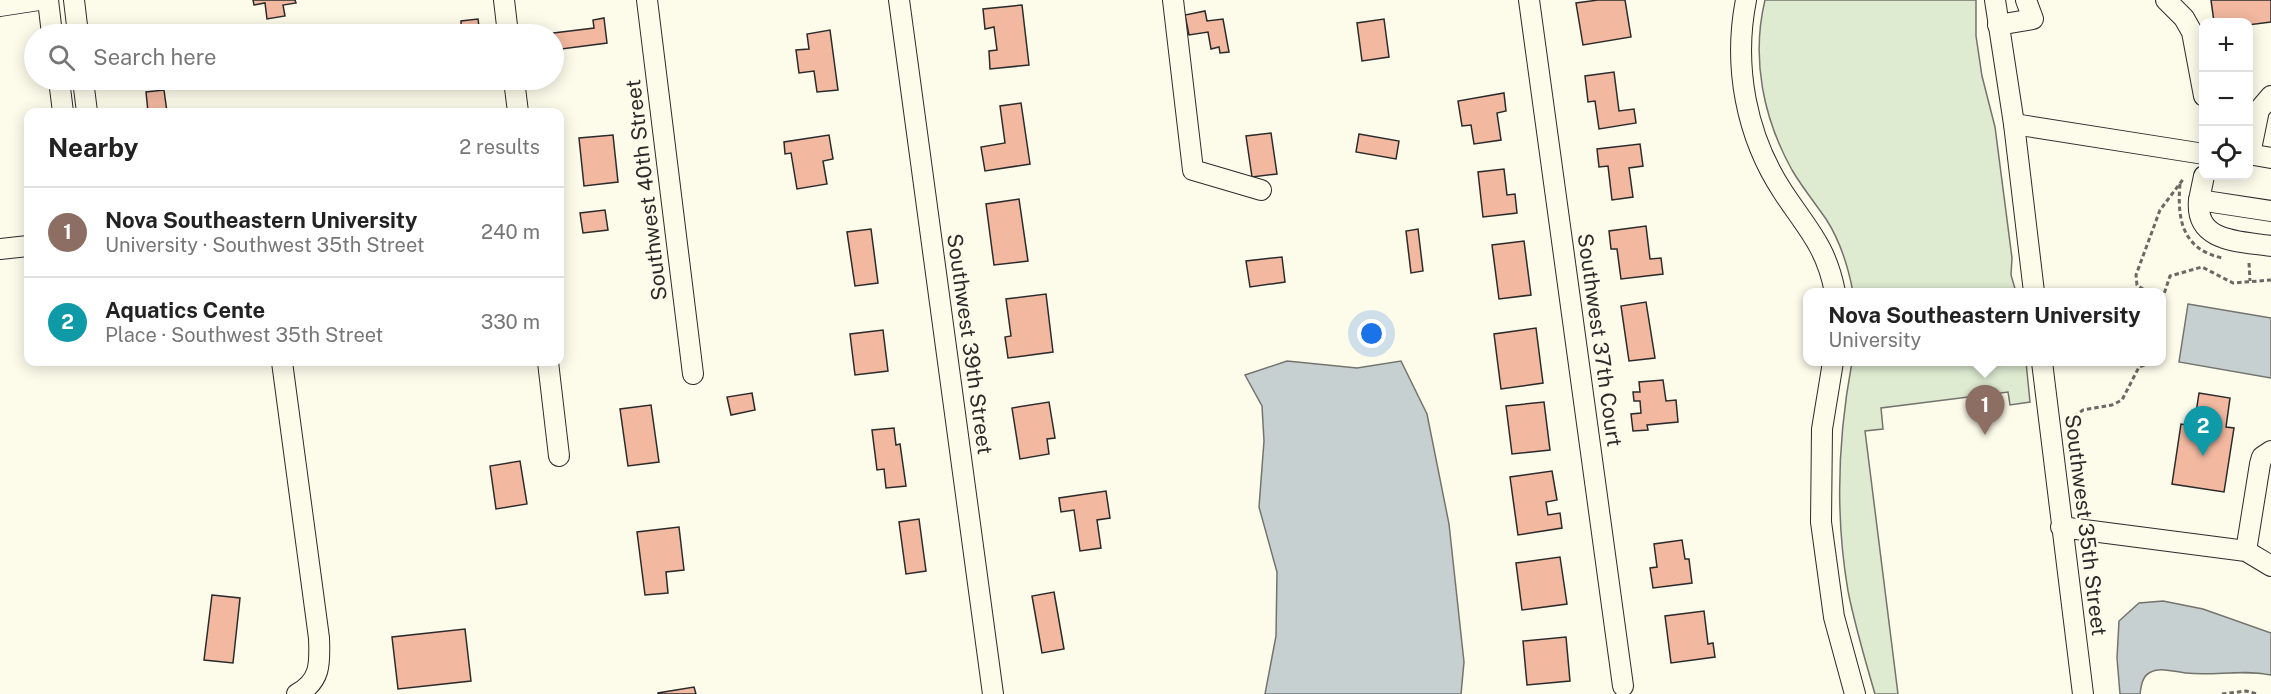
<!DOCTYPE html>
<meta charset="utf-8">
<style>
body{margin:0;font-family:"Public Sans",sans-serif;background:#f2f2f2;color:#222}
.controls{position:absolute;right:18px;top:18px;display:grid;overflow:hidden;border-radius:12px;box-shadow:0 3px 15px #0003}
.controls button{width:54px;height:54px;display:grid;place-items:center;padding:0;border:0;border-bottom:2px solid #e0e0e0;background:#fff;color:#222;font:30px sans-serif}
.you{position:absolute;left:1372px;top:334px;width:21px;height:21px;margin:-15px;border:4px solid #fff;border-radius:50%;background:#1a73e8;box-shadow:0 0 0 9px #1a73e833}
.badge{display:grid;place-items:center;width:39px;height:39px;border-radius:50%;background:#c62828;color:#fff;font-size:20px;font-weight:700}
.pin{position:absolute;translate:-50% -50px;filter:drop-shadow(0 2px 3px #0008)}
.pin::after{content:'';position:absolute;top:32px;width:21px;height:18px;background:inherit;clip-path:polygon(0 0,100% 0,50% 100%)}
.popup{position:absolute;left:1803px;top:288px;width:363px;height:78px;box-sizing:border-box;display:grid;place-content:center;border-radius:12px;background:#fff;filter:drop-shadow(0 2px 4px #0005);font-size:20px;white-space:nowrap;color:#767676}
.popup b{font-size:22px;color:#222}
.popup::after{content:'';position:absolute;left:50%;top:100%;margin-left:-12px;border:12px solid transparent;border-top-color:#fff}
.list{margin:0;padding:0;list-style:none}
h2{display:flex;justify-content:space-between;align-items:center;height:78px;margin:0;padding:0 24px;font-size:26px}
h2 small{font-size:20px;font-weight:400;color:#767676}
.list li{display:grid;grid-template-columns:39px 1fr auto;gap:18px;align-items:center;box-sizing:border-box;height:90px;padding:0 24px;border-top:2px solid #e0e0e0}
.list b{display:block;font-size:22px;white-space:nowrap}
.list p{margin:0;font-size:20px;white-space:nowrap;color:#767676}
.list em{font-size:20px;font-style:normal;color:#767676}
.icon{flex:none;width:33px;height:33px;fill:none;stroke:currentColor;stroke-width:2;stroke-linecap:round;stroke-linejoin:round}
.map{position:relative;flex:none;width:2271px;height:694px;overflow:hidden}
.search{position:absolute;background:#fff;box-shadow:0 3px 15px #0003;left:24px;top:24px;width:540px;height:66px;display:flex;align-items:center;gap:15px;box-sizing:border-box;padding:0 21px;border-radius:33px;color:#767676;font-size:22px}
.panel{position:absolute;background:#fff;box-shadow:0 3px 15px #0003;left:24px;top:108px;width:540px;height:258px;border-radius:12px}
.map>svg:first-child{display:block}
</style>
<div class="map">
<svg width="2271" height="694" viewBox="0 0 2271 694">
<rect width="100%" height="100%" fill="#fdfbea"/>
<g fill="#deebd1" stroke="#74746e" stroke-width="1.5">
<path d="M 1765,0 L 1976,0 L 1976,36 L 1982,76 L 1995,127 L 2012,258 L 2011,275 L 2016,292 L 1853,292 C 1848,266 1841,242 1826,219 C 1815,203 1802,187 1792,170 C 1763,118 1751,58 1765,0 Z"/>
<path d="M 1852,362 L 2026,362 L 2030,402 L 2010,405 L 2008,392 L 1881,408 L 1883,429 L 1865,431 L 1898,694 L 1875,694 C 1865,660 1855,626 1848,591 C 1835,515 1838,437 1852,362 Z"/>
</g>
<g fill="#c7d0d0" stroke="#74746e" stroke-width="1.5">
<polygon points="2188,304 2271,318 2271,378 2179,362"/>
<polygon points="1287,361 1357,368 1401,361 1427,414 1449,524 1464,662 1461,694 1265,694 1276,636 1277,572 1259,507 1264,441 1262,406 1245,375"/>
<path d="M 2163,601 L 2203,609 L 2271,633 L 2271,675 C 2242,669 2215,676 2186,673 C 2173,672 2160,666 2149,673 C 2142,677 2141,687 2140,694 L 2120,694 L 2117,658 L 2119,621 L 2139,603 Z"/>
</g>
<g fill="#f2b8a0" stroke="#2b2b2b" stroke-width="1.5">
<polygon points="253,0 295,0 296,3 283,5 285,16 267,19 265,3 254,5"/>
<polygon points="1598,0 1625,0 1631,37 1583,45 1576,3"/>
<polygon points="2211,0 2271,0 2271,22 2248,25 2248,22 2214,22"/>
<polygon points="1022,5 1029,65 990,69 989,51 997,50 994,27 985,29 983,9"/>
<polygon points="1205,11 1207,21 1223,19 1229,52 1220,53 1219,47 1211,49 1208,32 1189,35 1185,15"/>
<polygon points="604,18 607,43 554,50 554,34 545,34 594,28 593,20"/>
<polygon points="478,19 480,34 428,34 428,30 461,26 461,21"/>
<polygon points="1384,19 1389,57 1362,61 1357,23"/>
<polygon points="830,30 838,90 817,92 814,71 799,73 796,50 809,49 807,34"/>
<polygon points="1614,72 1619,111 1634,109 1636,123 1599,129 1595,101 1588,102 1585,76"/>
<polygon points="164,90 167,112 148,112 146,92"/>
<polygon points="1504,93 1506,111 1497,113 1501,140 1474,144 1471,125 1462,126 1458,101"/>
<polygon points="1021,103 1030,164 985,171 981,147 1005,143 1000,106"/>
<polygon points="1271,133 1277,174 1252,177 1246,136"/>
<polygon points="1359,134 1399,141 1396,159 1356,152"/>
<polygon points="613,135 618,182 584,186 579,138"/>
<polygon points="829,135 833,159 823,161 827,184 797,189 791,153 785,154 784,142"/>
<polygon points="1640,144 1643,166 1629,168 1633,197 1612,200 1608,166 1599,167 1597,149"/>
<polygon points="1504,169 1507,195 1515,194 1517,213 1483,217 1478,172"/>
<polygon points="1019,199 1028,261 994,265 986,204"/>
<polygon points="605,210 608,230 583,233 580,213"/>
<polygon points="1646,226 1650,259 1661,258 1663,274 1621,279 1617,249 1611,249 1609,231"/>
<polygon points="871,229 878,283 855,286 847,232"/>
<polygon points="1418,229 1423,271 1411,273 1406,231"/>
<polygon points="1524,241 1531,295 1499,299 1492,245"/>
<polygon points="1282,257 1285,282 1250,287 1246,261"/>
<polygon points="1046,294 1053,352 1008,358 1005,337 1011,336 1006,299"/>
<polygon points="1646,302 1655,358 1629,361 1621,306"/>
<polygon points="1536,328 1543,383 1501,389 1494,334"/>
<polygon points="883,330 888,371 855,375 850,334"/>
<polygon points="1663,380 1666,401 1676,400 1678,422 1647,425 1648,430 1633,431 1631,414 1641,413 1640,401 1634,401 1633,392 1640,392 1639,382"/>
<polygon points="752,393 755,410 731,415 727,397"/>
<polygon points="2199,393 2230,398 2226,427 2234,428 2224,492 2172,484 2181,424 2194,426"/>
<polygon points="1049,402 1055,438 1047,439 1049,454 1020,459 1012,408"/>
<polygon points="1544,402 1550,450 1512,454 1506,406"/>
<polygon points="651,405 659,462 628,466 620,409"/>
<polygon points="894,428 896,445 900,444 906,486 886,488 884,469 877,470 872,430"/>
<polygon points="520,461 527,504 496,509 490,466"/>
<polygon points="1552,471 1557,500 1546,502 1548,515 1560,513 1562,528 1518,535 1510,477"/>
<polygon points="1106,491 1110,518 1097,520 1101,548 1080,551 1074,510 1061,512 1059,498"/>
<polygon points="919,519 926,571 906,574 899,522"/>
<polygon points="679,527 684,570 666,572 668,593 645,595 637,532"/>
<polygon points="1682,540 1685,559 1689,559 1692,583 1653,588 1650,568 1657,567 1654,544"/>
<polygon points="1560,557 1567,604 1522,610 1516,563"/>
<polygon points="1054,592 1064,649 1042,653 1032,596"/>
<polygon points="212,595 240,598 233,663 204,660"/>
<polygon points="1704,611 1708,644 1713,643 1715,657 1671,663 1665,616"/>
<polygon points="465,629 471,681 398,689 392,637"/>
<polygon points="1566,637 1570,681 1527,685 1523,641"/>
<polygon points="694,687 696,694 658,694 658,693"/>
</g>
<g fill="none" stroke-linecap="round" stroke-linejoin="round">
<g stroke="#2b2b2b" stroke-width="22">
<g id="minor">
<polyline points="48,0 52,34"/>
<polyline points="74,0 78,34"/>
<polyline points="504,0 508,34"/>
<polyline points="647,0 693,374"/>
<polyline points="899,0 993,694"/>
<polyline points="1173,0 1193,170 1261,190"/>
<polyline points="1529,0 1623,686"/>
<path d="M 1746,0 C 1733,66 1746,136 1783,192 C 1808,230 1826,246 1835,292"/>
<polyline points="1995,0 2014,124 2034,292"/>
<polyline points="2166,0 2184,18 2192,32 2204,96"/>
<polyline points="0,6 39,0"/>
<polyline points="1998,25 2033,19 2026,0"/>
<polyline points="59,80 63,112"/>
<polyline points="83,80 87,112"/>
<polyline points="514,80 518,112"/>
<polyline points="2014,124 2204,154"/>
<polyline points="2248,154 2271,158"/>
<polyline points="2250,154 2259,110 2271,96"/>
<polyline points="2204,176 2199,200 2271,211"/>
<path d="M 2199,200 C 2195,243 2240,241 2271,246"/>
<polyline points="0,249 28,246"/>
<path d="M 282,362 L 319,638 C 320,663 321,681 297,694"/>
<polyline points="548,362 559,456"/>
<polyline points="1833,362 1822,429 1821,522 1834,617 1855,694"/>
<polyline points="2042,362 2083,694"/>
<polyline points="2061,527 2246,551 2271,566"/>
<polyline points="2246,551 2260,464 2262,457 2271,451"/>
</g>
</g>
<g stroke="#6a6964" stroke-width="3" stroke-dasharray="4.5 3" stroke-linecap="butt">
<path d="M 2180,184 C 2177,219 2182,249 2222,258"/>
<polyline points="2249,263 2250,281"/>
<polyline points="2158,292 2143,289 2137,285 2136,275 2160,210 2184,178"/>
<polyline points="2162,300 2170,276 2202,267 2233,283 2271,280"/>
<polyline points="2068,421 2083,410 2112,405 2122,400 2139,367 2153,362"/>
<polyline points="2222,694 2246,691 2257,694"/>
</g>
<use href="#minor" stroke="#fdfbea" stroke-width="20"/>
</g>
<g text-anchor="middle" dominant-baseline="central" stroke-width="4.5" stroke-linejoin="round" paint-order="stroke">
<g font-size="21" fill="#2b2b2b" stroke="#fdfbea">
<text transform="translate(646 190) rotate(-97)">Southwest 40th Street</text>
<text transform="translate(1600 340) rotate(82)">Southwest 37th Court</text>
<text transform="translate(970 344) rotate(82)">Southwest 39th Street</text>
<text transform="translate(2086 525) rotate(83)">Southwest 35th Street</text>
</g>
</g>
</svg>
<div class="controls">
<button>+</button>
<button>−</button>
<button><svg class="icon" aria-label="locate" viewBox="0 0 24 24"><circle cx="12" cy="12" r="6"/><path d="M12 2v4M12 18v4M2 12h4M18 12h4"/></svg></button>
</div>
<div class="you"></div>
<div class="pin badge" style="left:1985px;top:435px;background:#8d6e63">1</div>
<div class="popup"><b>Nova Southeastern University</b>University</div>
<div class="pin badge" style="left:2203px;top:456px;background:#0f9aa8">2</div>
<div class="search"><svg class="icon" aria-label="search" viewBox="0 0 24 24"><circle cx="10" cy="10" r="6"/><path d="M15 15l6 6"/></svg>Search here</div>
<section class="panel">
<h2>Nearby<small>2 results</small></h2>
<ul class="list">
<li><span class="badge" style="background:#8d6e63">1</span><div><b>Nova Southeastern University</b><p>University · Southwest 35th Street</p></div><em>240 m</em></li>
<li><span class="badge" style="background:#0f9aa8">2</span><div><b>Aquatics Cente</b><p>Place · Southwest 35th Street</p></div><em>330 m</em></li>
</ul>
</section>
</div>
